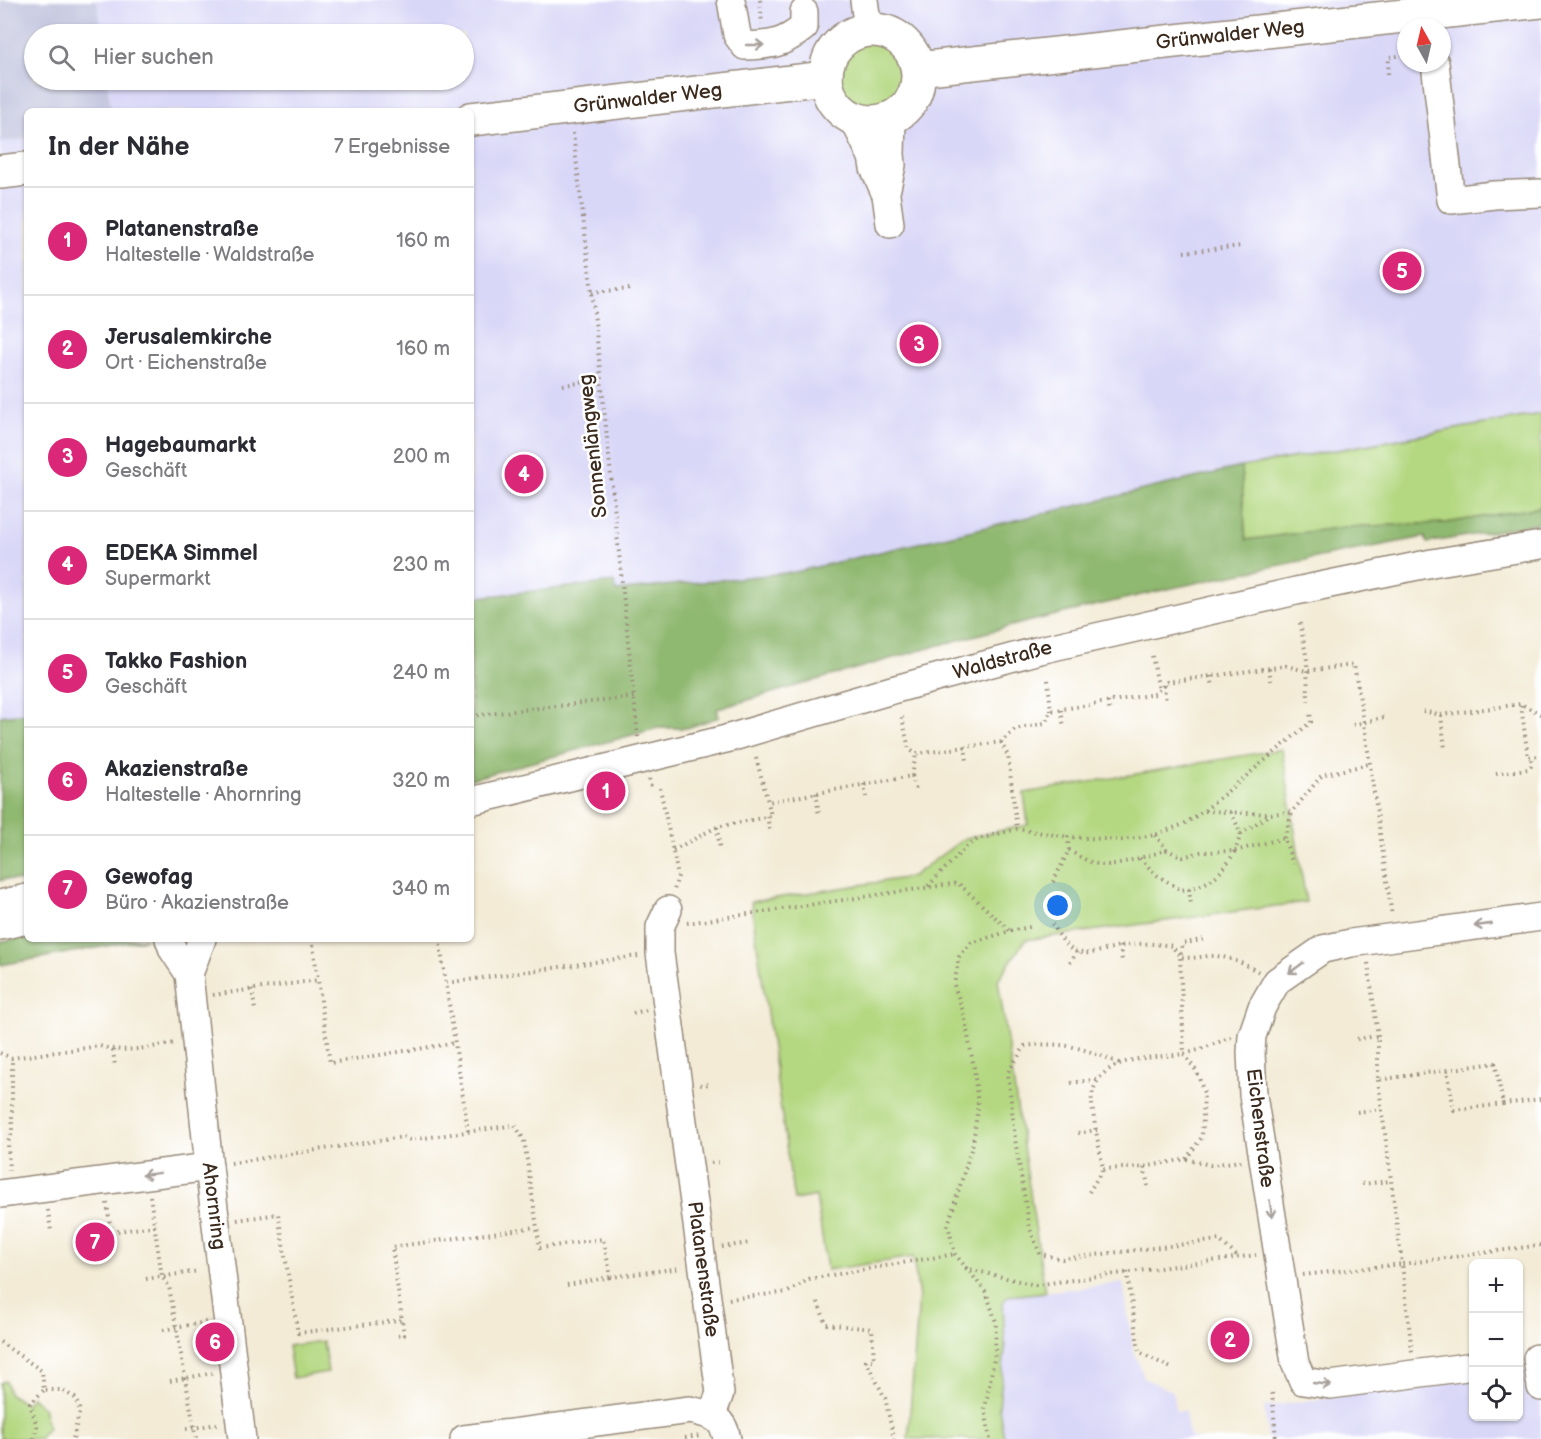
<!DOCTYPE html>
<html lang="de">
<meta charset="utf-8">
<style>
body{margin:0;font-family:"Balsamiq Sans",sans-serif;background:#f7f7f7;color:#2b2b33}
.controls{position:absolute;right:18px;bottom:18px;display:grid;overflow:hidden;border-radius:9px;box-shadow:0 2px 4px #0004}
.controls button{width:54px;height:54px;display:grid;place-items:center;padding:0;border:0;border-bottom:2px solid #e1e1e2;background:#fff;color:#2b2b33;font:30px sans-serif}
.compass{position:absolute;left:1397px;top:18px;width:54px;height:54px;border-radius:50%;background:#fff;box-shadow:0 2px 4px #0004;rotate:352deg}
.you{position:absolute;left:1058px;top:906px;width:21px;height:21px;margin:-15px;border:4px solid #fff;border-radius:50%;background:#1a73e8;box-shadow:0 0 0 9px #1a73e833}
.badge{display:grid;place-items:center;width:39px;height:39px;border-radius:50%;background:#db2777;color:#fff;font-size:20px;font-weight:700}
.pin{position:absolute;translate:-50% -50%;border:3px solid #fff;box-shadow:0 2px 6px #0006}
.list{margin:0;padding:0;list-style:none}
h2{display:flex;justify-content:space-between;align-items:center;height:78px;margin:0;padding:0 24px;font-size:26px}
h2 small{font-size:20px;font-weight:400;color:#7c7c81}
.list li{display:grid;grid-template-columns:39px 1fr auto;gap:18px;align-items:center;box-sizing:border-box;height:108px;padding:0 24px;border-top:2px solid #e1e1e2}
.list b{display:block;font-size:22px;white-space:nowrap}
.list p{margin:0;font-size:20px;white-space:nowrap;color:#7c7c81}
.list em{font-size:20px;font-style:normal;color:#7c7c81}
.icon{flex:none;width:33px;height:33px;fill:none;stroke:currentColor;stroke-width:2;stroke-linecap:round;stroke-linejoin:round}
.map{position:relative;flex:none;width:1541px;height:1439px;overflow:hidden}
.search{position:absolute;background:#fff;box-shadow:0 2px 4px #0004;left:24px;top:24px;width:450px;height:66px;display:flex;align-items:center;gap:15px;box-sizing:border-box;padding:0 21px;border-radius:33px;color:#7c7c81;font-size:22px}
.panel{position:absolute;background:#fff;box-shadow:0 2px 4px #0004;left:24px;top:108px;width:450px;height:834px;border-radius:9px}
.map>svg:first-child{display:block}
</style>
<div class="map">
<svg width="1541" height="1439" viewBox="0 0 1541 1439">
<rect width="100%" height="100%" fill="#fff"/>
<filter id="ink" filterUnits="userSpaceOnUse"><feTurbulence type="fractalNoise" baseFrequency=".0167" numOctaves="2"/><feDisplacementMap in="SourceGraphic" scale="12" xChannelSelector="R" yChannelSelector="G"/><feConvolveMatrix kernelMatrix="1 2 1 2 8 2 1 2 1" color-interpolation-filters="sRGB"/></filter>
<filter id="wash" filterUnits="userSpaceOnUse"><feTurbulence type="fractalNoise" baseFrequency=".008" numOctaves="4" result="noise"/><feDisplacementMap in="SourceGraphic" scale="24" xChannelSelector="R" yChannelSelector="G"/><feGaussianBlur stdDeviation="1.35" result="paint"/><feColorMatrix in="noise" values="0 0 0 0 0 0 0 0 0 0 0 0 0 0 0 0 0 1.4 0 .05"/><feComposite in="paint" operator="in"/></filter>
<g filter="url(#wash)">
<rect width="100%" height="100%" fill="#f3ebd6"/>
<g fill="#d9d7f7" fill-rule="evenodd">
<path d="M 97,0 L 1541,0 L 1541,414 L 1241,467 L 795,572 L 615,591 L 614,582 L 471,598 L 471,111 L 111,111 L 107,80 L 464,80 L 464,34 L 101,34 ZM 1406,27 L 1442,27 L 1442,63 L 1406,63 Z"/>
<polygon points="27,139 27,713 0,716 0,142"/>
<polygon points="1123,1283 1133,1349 1145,1379 1172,1391 1176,1411 1185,1411 1189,1437 1202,1439 1004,1439 999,1407 1005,1348 1003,1302 1008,1296"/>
<polygon points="1541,1368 1541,1439 1268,1439 1264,1407 1473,1377 1474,1416 1518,1416 1519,1371"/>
</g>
<polygon fill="#c0c2dd" points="0,0 97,0 101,34 34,34 34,80 107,80 111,111 27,111 27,139 0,142"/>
<g fill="#b4d881" stroke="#788150" stroke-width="1.5">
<circle cx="873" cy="75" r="37"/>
<polygon points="1541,414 1541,507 1446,523 1345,527 1245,540 1241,467"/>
<polygon points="1282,749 1306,902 1025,940 998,980 1045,1292 1008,1296 1003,1302 1005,1348 999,1407 1004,1439 908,1439 919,1297 913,1257 827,1270 816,1196 794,1200 751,902 911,877 965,838 1028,825 1024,793"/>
<polygon points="323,1341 328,1372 293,1378 288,1346"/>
<polygon points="6,1381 9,1394 26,1404 31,1396 43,1408 48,1427 39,1439 0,1439 0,1383"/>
</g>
<g fill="#8fb86f" stroke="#657146" stroke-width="1.5">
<path d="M 1241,467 L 1246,540 L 1345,527 L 1446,523 L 1541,507 L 1541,523 L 1427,543 L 1425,537 C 1293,561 1162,589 1031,621 C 926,647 821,679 717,709 L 719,717 L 687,728 L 658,728 L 471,779 L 471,598 L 614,582 L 616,591 L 795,572 Z"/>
<polygon points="27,713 27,882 6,879 0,881 0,716"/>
<polygon points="27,936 27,939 146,939 0,965 0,942"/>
</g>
</g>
<g filter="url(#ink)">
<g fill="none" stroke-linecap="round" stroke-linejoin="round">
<g stroke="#978a7a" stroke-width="30">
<g id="minor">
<path d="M 731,0 L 737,35 L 745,46 C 772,45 783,44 804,27 L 804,12"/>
<polyline points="864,0 868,30"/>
<polyline points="1435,63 1451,200 1494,195 1541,193"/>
<polyline points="853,118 872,157 874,168 886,195 890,224"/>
<polyline points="887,188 892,165 891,154 892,118"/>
<path id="s1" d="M 471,801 L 726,739 L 892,690 L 1040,650 L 1296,591 L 1432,563 L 1541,545"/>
<polyline points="0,904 27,898"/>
<path id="s2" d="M 668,910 L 660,927 L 660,953 L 720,1393 L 712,1415"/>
<polyline points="0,926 27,920"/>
<path id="s3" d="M 169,939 L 173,950 L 189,974 L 209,1167 L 242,1439"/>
<polyline points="189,974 202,939"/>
<polyline points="0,1194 209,1167"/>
<polyline points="1537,1358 1541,1387"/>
<polyline points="1474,1366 1330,1385 1303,1381 1295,1363 1253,1095 1251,1052 1252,1036 1262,1007 1277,981 1323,949 1351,943 1541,917"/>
<path d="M 464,1439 L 690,1410 C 710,1415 723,1416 727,1439"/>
</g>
</g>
<g stroke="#978a7a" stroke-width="36">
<g id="major">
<circle cx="872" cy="76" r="46"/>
<path id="s4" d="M 918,69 L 1541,1"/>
<path id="s5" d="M 471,119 L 826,78"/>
<polyline points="0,172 27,169"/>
</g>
</g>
<g stroke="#978a7a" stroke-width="4" stroke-dasharray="1.5 4.5" stroke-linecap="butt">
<polyline points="760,0 762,24"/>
<polyline points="1388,74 1389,57 1406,55"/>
<polyline points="573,133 592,292 638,737"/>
<polyline points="1184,252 1242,246"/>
<polyline points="592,292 630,289"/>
<polyline points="563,385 601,380"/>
<polyline points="1300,623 1307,660 1308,701"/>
<polyline points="1152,656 1159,690"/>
<polyline points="1269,668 1271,681"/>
<polyline points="1211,676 1213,687"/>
<polyline points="1048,680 1051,711"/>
<polyline points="1164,685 1166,702"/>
<polyline points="1108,702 1110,713"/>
<polyline points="1521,705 1528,757 1541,756"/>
<polyline points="1061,710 1064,727"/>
<polyline points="1423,711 1441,715 1521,704 1541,714"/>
<polyline points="1441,715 1445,749"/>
<polyline points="471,716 634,697"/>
<polyline points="902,717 909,749 916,754 1001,742 1015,729 1045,723 1051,711 1155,694 1167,682 1286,666 1306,671 1354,665 1364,723 1392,916"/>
<polyline points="1353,725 1386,717"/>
<polyline points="1001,742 1008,756 1017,829"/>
<polyline points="965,746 967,761"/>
<polyline points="756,758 768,802 912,776 916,754"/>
<polyline points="1496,774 1528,769 1532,765 1531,757"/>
<polyline points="912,776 916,790"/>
<polyline points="649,779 652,790"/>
<polyline points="864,784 866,797"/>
<polyline points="660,788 678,876 674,890"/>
<polyline points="816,793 819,816"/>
<polyline points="1205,811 1270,814 1292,812 1322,775 1369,764"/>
<polyline points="1231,812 1241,834 1270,814"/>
<polyline points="767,816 770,832"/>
<polyline points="717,827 720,849"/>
<polyline points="1241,834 1235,851 1284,838 1293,864"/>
<polyline points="1284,838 1292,813"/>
<polyline points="673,850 717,827 771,816 768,802"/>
<path d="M 1069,850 C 1078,856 1090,864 1103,865 C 1116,866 1153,854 1167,850"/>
<path d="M 1140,858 L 1155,874 L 1181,890 C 1207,887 1222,875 1235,851 L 1201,852 L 1183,857 L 1167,850 L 1155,835"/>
<polyline points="1053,882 1069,850 1068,837 1122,840 1155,835 1184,824 1204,811 1311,722 1310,712"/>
<polyline points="928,886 965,848 978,839 1017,829 1068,837"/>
<polyline points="1189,889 1191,904"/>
<polyline points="687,923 958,883 1009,930"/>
<path d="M 1052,924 C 1058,933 1066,949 1077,952 C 1091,956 1106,949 1120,946 C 1137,943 1155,943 1172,946 L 1180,957 C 1191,959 1198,957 1209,956 C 1227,955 1244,964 1259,972"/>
<polyline points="312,939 318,980"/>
<polyline points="439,939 446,983"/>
<polyline points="1120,946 1122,960"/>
<polyline points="1070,963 1077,952"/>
<polyline points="1368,963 1378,1036 1378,1080 1447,1070"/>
<polyline points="252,989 255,1010"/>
<polyline points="213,995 318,980 330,1063 455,1043"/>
<polyline points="633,1013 647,1010"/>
<path d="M 1231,1037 C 1216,1043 1199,1051 1183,1054 C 1151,1059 1101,1054 1092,1095 C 1090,1106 1101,1155 1103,1169 L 1144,1167 L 1186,1159 L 1210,1165 L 1241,1161"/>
<polyline points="1357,1039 1378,1036"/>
<polyline points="113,1050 115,1065"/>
<path d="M 0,1053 L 12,1058 L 100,1046 C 125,1054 150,1047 176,1043"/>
<path d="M 1119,1063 C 1083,1048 1064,1041 1025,1046 L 1008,1072 L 1015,1139 L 1030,1229 L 1040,1254 L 1062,1259 L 1219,1240 L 1238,1257"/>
<polygon points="1495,1063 1503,1104 1454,1110 1447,1070"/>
<polyline points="1378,1080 1402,1264 1541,1245"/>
<polyline points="1071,1083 1099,1079"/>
<polyline points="700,1085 710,1084"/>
<polyline points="1503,1104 1541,1099"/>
<polyline points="1357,1112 1381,1109"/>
<polyline points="468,1131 446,983 638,956"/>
<polyline points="1078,1133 1097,1130"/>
<polyline points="1186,1159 1202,1137 1204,1093 1197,1072 1184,1054 1180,957 1182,944 1205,939"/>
<polyline points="231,1163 403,1137 410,1140 515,1125 524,1140 540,1248 603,1239 611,1277 681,1268"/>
<polyline points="711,1163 721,1162"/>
<polyline points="1144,1167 1148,1186"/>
<polyline points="9,1171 8,1142 12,1133 12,1058"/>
<polyline points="1362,1184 1391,1181"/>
<polyline points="1089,1192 1103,1169"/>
<polyline points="150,1196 162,1277 169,1286 196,1439"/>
<polyline points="107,1203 111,1232 155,1226"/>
<polyline points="48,1210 51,1231"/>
<polyline points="237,1220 278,1214 298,1333 402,1320 392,1247 536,1227"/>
<polyline points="722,1247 750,1243"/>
<polyline points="965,1268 1035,1285 1256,1255"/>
<polyline points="1127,1272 1139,1352 1171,1368"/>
<polyline points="1303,1275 1402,1264 1412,1352"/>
<polyline points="146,1279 199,1271"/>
<polyline points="567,1285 611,1277"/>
<polyline points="729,1299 788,1292 809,1279 955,1254"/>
<polyline points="818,1302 826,1324 872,1329 874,1360 866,1361 885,1398 894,1439"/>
<polyline points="163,1330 206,1322"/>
<polyline points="398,1336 404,1335 402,1320"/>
<polyline points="0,1342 42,1371 44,1390 62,1390 75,1398 80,1410 73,1439"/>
<polyline points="170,1381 212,1373"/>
<polyline points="1272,1393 1276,1439"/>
<polyline points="186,1429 218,1424"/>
<polyline points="685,1438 700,1436"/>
<polyline points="34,1439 37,1426 30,1404 44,1390"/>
<polyline points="990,1439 985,1409 995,1353 996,1322 986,1292 955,1254 948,1225 973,1143 978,1106 974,1068 964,1014 954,985 959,957 971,943 1010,931 1030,927"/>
</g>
<use href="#minor" stroke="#fff" stroke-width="27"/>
<use href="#major" stroke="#fff" stroke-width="33"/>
</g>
<defs><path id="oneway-shaft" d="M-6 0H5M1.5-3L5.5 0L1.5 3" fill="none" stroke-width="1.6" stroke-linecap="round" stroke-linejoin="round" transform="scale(1.5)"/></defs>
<g stroke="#a79f9a">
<use href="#oneway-shaft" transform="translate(755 45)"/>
<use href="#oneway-shaft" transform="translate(1483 925) rotate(172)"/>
<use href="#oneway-shaft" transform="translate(1296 968) rotate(144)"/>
<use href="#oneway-shaft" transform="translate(151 1174) rotate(173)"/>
<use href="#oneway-shaft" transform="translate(1271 1209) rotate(81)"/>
<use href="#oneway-shaft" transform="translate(1322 1384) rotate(6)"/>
</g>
</g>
<g text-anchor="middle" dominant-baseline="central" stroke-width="5" stroke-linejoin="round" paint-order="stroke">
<g font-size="20" fill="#3b2a1e" stroke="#fff">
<text stroke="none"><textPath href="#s4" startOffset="314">Grünwalder Weg</textPath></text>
<text stroke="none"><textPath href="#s5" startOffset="178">Grünwalder Weg</textPath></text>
<text transform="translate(593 446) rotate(-96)">Sonnenlängweg</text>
<text stroke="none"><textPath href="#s1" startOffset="550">Waldstraße</textPath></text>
<text transform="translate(1260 1128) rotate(83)">Eichenstraße</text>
<text stroke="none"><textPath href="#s3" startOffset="274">Ahornring</textPath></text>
<text stroke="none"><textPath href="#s2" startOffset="364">Platanenstraße</textPath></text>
</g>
</g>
</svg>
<div class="controls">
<button>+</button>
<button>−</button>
<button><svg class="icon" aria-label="locate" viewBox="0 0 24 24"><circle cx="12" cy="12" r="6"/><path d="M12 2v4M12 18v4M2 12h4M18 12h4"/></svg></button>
</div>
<svg class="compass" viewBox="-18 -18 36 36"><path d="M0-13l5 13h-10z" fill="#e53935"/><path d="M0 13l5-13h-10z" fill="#7c7c81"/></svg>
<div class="you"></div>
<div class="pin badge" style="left:606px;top:791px">1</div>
<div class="pin badge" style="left:1230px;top:1340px">2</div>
<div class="pin badge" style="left:919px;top:344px">3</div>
<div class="pin badge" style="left:524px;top:474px">4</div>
<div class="pin badge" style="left:1402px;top:271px">5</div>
<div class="pin badge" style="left:215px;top:1342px">6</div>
<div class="pin badge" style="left:95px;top:1242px">7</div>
<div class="search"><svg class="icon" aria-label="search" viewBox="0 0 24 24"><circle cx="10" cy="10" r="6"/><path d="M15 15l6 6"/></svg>Hier suchen</div>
<section class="panel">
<h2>In der Nähe<small>7 Ergebnisse</small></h2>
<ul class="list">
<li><span class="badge">1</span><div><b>Platanenstraße</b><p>Haltestelle · Waldstraße</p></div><em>160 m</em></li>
<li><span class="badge">2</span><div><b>Jerusalemkirche</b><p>Ort · Eichenstraße</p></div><em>160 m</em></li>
<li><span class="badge">3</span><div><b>Hagebaumarkt</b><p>Geschäft</p></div><em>200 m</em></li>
<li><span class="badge">4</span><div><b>EDEKA Simmel</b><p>Supermarkt</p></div><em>230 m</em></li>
<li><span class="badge">5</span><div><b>Takko Fashion</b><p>Geschäft</p></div><em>240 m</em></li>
<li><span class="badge">6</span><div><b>Akazienstraße</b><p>Haltestelle · Ahornring</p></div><em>320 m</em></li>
<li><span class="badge">7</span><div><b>Gewofag</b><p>Büro · Akazienstraße</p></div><em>340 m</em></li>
</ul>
</section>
</div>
